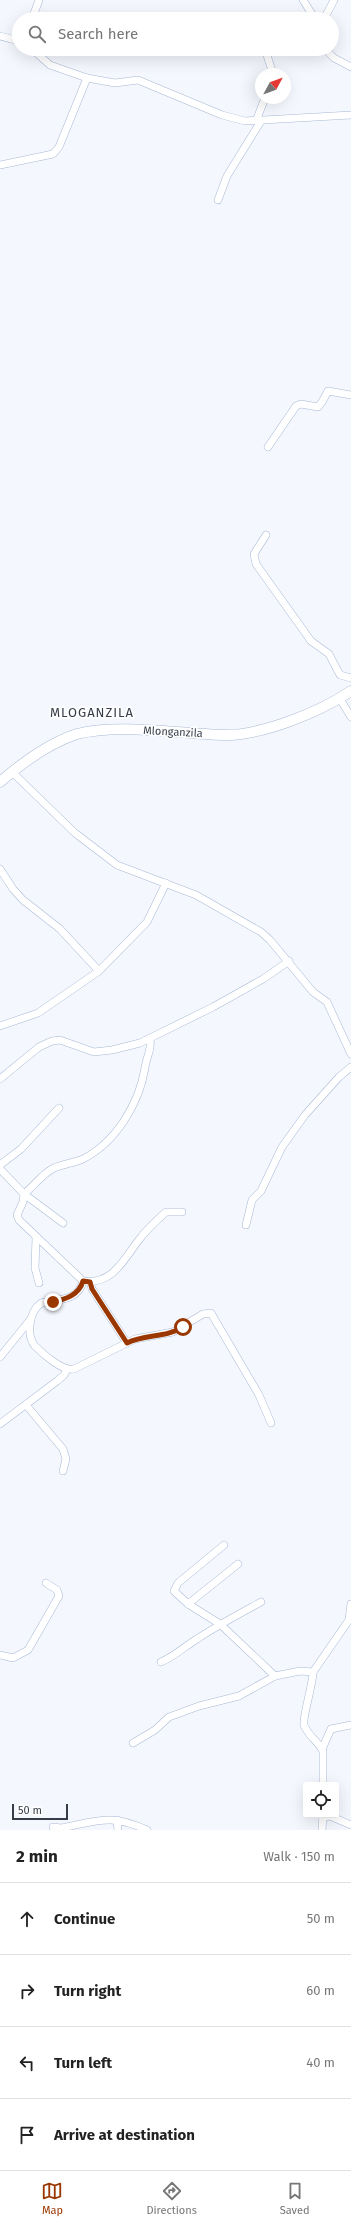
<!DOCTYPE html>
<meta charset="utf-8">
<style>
body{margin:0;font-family:"Fira Sans",sans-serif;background:#f6f6f6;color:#222}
.controls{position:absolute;right:12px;bottom:12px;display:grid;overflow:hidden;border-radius:4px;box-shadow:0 4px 16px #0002}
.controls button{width:36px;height:36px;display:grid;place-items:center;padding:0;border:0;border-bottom:1px solid #e0e0e0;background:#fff;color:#222;font:20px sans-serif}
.compass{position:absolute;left:255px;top:68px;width:36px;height:36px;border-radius:50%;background:#fff;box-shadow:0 4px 16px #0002;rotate:49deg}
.scale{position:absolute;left:12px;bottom:10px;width:56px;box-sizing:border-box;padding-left:4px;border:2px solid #363d49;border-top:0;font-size:11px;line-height:14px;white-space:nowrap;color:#363d49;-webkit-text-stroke:3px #fff;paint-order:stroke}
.stop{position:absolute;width:12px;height:12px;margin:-9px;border:3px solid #9a3700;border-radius:50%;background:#fff}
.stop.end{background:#9a3700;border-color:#fff;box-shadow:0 1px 4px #0008}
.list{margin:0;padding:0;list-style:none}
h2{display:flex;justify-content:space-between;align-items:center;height:52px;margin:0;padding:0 16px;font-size:17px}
h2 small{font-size:13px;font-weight:400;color:#767676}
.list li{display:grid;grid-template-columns:26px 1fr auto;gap:12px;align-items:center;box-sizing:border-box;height:72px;padding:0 16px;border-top:1px solid #e0e0e0}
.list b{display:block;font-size:15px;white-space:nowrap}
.list em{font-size:13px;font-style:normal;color:#767676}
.icon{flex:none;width:22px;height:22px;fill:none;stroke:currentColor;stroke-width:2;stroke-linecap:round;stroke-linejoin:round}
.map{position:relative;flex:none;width:351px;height:1830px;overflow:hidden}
.search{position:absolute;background:#fff;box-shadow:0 4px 16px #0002;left:12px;right:12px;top:12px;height:44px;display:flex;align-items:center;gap:10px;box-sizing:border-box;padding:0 14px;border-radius:22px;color:#767676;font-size:15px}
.sheet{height:340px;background:#fff}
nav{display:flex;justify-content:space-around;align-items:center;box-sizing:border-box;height:56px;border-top:1px solid #e0e0e0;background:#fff;font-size:11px;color:#767676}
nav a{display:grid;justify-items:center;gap:2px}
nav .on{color:#9a3700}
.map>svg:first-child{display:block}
</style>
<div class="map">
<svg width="351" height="1830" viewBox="0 0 351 1830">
<rect width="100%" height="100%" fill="#f4f7fe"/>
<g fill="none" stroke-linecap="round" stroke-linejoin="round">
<g stroke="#a8b9d6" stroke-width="8">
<g id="street">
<polyline points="303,0 315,19"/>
<polyline points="32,19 39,0"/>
<polyline points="324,19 334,0"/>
<polyline points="0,36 19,41"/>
<polyline points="32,49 50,65 87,78 115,83 138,80 222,115 245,121 351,115"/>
<polyline points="265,49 273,74"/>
<polyline points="325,49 334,58 351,67"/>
<polyline points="256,121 265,98"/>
<polyline points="0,165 53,154 59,147 87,78"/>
<polyline points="218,200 227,176 261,121"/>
<polyline points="268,447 296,406 301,404 318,407 322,402 328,391 351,395"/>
<polyline points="266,535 254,554 256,564 311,641 329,654 340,675 351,678"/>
<polyline points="340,699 351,717"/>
<polyline points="12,772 75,833 117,865 196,895 261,932 270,940 313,992 327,1002 351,1054"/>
<polyline points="0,869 13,889 23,900 60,929 99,971"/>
<polyline points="0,1026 38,1013 99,971 147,922 166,883"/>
<polyline points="0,1079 39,1047 52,1041 60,1040 94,1052 112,1050 140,1043 213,1007 263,979 289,961"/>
<polyline points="0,1165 21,1149 59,1108"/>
<path d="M 0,1169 L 24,1194 L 23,1202 L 17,1215 L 19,1220 L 83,1281 C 112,1285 123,1261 138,1241 C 144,1233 158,1219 166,1212 L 182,1212"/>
<path d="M 63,1223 L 24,1194 C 34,1186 43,1173 54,1168 C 63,1164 74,1163 83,1159 C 116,1142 139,1104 145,1068 C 146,1057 152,1051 150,1039"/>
<polyline points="246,1225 252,1200 261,1191 282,1147 305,1115 339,1077 351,1067"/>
<polyline points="36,1237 35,1268 39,1283"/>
<path d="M 83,1281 C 78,1302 57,1299 41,1303 C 29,1312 26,1335 35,1346 C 43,1354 63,1372 74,1369 L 135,1339 L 173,1332 L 203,1314 L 211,1313 L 259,1395 L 271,1423"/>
<polyline points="90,1282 92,1289 127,1343"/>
<polyline points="0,1357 30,1320"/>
<polyline points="26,1405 63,1449 66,1459 63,1471"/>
<polyline points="0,1424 57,1381 64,1375 67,1369"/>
<polyline points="224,1545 178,1583 174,1591 188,1604 220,1624 275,1676"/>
<polyline points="188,1604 238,1564"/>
<polyline points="349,1619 351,1604"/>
<polyline points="0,1655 13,1658 28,1650 59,1596 57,1590 46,1583"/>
<path d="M 161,1662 C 175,1656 184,1647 197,1639 C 218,1625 239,1614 261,1602"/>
<polyline points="133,1743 155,1730 169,1717 180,1713 199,1706 239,1696 275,1676 300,1671 313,1672"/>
<polyline points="322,1749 331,1729 351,1725"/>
<path d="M 323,1785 L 323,1751 C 318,1741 308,1736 304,1725 C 302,1719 313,1684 313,1672 L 351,1617"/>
<polyline points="323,1818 330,1816 351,1825"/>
<polyline points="117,1820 118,1830"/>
<path d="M 53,1827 L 61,1828 C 98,1821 110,1813 147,1830"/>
<polyline points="322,1830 323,1815"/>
</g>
</g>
<g stroke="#a8b9d6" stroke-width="11">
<path id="secondary" d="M 0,782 C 22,763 49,743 77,734 C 118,723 180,734 223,735 C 261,736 320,712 351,691"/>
</g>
<use href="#street" stroke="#fff" stroke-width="7"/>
<use href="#secondary" stroke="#fff" stroke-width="10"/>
</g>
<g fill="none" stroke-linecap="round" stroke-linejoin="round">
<path stroke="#9a3700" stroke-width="5" d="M 53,1302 C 66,1299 79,1295 83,1281 L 90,1282 L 92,1289 L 127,1343 C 145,1334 166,1338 183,1327"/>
</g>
<g text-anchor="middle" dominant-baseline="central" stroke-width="3.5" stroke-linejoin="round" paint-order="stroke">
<g font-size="11" fill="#363d49" stroke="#fff">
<text transform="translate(173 732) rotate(3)">Mlonganzila</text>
</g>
<g font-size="13" letter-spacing="1" fill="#363d49" stroke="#fff">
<text x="92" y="712">MLOGANZILA</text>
</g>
</g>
</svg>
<div class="controls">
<button><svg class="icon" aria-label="locate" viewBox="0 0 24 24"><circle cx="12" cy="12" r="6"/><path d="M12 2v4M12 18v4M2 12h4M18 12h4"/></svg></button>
</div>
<svg class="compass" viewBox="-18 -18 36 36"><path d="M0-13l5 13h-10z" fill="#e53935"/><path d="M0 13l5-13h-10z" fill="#767676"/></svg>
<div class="scale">50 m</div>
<div class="stop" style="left:183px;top:1327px"></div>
<div class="stop end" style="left:53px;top:1302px"></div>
<div class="search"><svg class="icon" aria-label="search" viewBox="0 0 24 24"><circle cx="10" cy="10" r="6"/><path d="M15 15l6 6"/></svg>Search here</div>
</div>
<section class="sheet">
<h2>2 min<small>Walk · 150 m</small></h2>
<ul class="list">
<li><svg class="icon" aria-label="ahead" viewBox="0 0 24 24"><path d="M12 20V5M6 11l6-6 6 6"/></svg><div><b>Continue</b></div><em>50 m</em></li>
<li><svg class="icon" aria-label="right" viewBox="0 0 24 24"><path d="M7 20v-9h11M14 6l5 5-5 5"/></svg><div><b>Turn right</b></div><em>60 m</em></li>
<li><svg class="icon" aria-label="left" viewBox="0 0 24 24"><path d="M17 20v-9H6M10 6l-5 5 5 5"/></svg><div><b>Turn left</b></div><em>40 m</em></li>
<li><svg class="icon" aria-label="arrive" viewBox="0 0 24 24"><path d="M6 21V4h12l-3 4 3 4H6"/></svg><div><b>Arrive at destination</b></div></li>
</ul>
</section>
<nav>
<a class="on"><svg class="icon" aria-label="map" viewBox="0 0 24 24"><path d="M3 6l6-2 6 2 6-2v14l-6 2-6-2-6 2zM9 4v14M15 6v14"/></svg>Map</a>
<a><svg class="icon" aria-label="directions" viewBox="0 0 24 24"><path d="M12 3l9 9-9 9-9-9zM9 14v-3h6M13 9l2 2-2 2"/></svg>Directions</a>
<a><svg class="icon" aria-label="saved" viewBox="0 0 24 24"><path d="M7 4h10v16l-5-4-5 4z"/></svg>Saved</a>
</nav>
